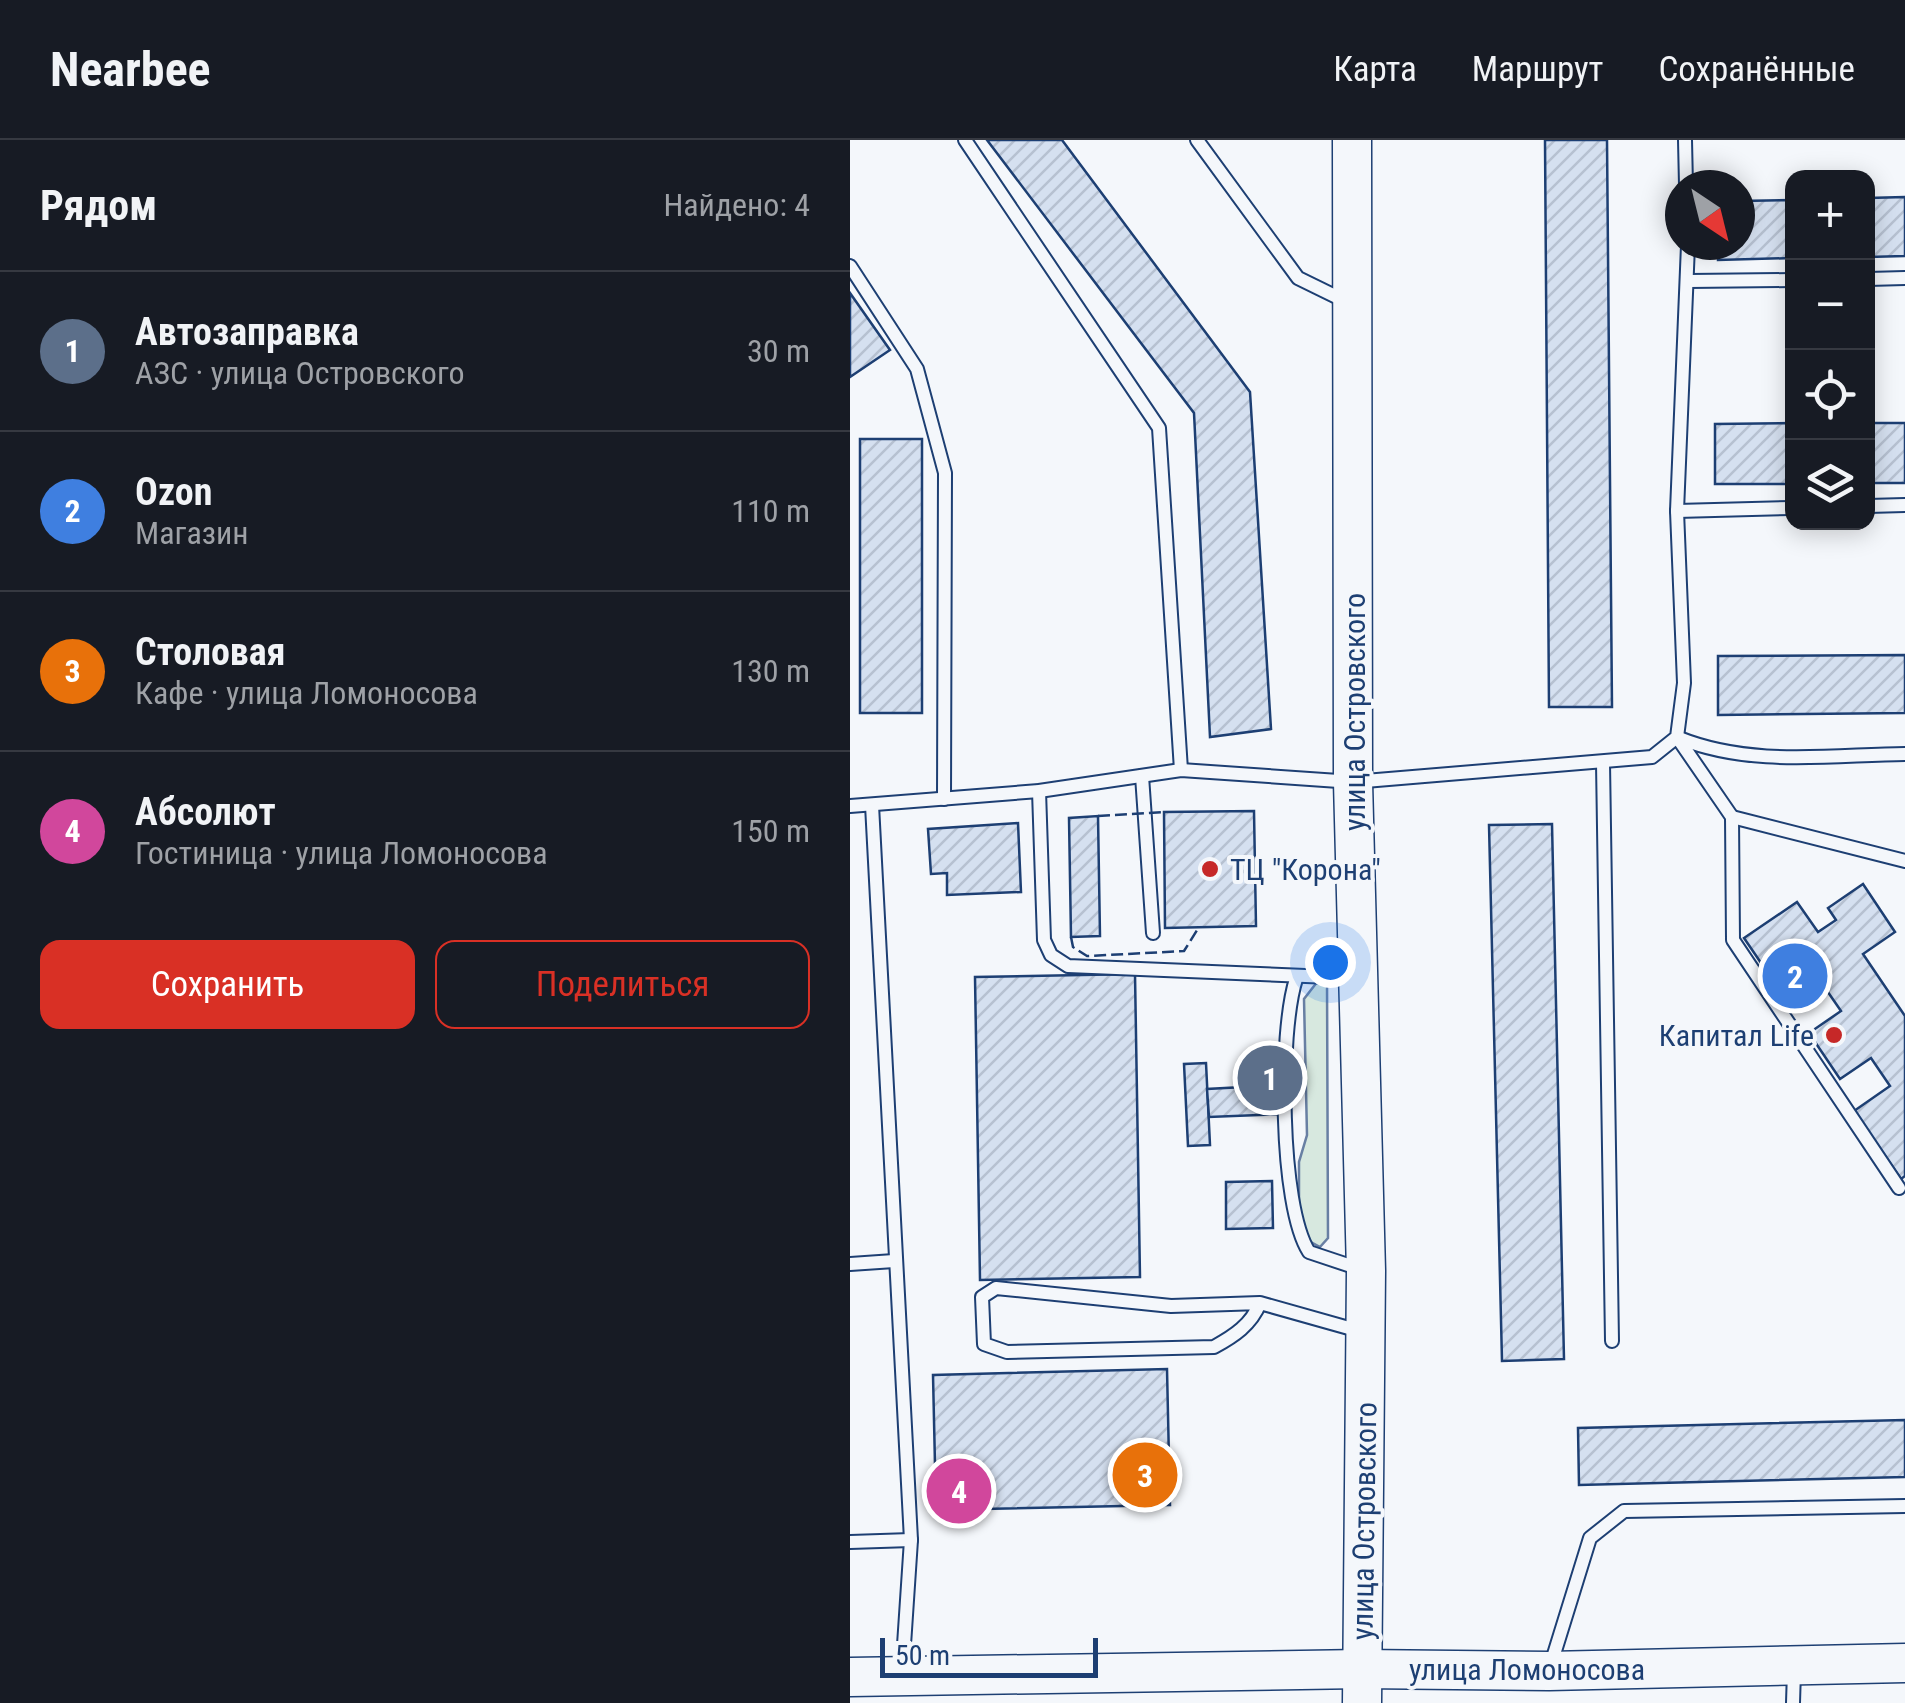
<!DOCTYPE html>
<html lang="ru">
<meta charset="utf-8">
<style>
body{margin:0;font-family:"Roboto Condensed",sans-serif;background:#242831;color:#f1f3f6}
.controls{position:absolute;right:30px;top:30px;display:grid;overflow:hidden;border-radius:20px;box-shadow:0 5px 25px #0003}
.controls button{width:90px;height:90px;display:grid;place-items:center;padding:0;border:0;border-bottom:2px solid #363941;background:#171b24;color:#f1f3f6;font:50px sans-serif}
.compass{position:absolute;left:815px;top:30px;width:90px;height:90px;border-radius:50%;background:#171b24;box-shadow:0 5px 25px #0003;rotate:145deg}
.scale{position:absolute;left:30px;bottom:25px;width:218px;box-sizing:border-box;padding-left:10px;border:5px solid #1d3f73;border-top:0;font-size:28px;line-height:35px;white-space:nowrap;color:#1d3f73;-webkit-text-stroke:8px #f4f7fb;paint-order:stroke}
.you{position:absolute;left:480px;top:822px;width:35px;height:35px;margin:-25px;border:8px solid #fff;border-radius:50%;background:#1a73e8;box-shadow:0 0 0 15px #1a73e833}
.badge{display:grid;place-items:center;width:65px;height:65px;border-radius:50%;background:#d93025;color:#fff;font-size:32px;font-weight:700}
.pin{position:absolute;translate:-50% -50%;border:5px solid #fff;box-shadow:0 2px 10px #0006}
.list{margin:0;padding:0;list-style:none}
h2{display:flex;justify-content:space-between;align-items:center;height:130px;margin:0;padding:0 40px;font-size:42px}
h2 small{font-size:32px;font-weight:400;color:#9ea1a6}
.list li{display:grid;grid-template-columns:65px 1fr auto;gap:30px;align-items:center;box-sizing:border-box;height:160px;padding:0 40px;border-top:2px solid #363941}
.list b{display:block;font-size:38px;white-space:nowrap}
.list p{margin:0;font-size:32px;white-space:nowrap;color:#9ea1a6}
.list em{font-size:32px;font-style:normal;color:#9ea1a6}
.actions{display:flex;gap:20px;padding:30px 40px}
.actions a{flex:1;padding:22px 0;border:2px solid #d93025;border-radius:20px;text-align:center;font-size:35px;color:#d93025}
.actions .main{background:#d93025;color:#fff}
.icon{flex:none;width:55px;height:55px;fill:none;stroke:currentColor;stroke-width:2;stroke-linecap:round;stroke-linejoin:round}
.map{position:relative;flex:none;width:1055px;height:1563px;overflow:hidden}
header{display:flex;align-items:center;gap:60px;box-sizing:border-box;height:140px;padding:0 50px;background:#171b24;border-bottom:2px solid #363941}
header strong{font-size:48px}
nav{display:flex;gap:55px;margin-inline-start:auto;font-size:35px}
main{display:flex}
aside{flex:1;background:#171b24}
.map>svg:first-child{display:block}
</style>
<header>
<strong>Nearbee</strong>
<nav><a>Карта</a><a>Маршрут</a><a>Сохранённые</a></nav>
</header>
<main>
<aside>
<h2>Рядом<small>Найдено: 4</small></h2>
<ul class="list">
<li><span class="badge" style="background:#5c6f8a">1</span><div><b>Автозаправка</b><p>АЗС · улица Островского</p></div><em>30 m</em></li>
<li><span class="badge" style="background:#3f7fe0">2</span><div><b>Ozon</b><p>Магазин</p></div><em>110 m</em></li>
<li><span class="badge" style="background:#e8710a">3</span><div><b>Столовая</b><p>Кафе · улица Ломоносова</p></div><em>130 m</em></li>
<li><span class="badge" style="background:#d1479c">4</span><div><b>Абсолют</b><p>Гостиница · улица Ломоносова</p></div><em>150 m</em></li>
</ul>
<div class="actions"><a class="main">Сохранить</a><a>Поделиться</a></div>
</aside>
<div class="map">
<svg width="1055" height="1563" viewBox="0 0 1055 1563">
<defs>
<pattern id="building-hatch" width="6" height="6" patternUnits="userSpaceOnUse" patternTransform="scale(2.5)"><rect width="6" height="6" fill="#d5e0f0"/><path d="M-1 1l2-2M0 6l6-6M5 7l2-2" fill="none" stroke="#b6c1d1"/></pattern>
</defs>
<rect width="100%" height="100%" fill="#f4f7fb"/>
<polygon fill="#d7e8df" stroke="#687fa3" stroke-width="2.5" points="471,837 477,838 478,1098 470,1107 459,1101 449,1082 449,1022 457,995 454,859"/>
<g fill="url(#building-hatch)" stroke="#1d3f73" stroke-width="2.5">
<polygon points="137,0 212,0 400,252 421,589 360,597 344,273"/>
<polygon points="695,0 757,0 762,567 699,567"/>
<polygon points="1055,57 1055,116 1018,117 1018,58"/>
<polygon points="942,60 942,118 868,120 868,105 890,105 890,61"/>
<polygon points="0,153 40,210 0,237"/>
<polygon points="942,283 942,344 865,344 865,284"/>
<rect x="1018" y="283" width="37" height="60"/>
<rect x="10" y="299" width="62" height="274"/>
<polygon points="1055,515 1055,573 868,575 868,516"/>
<polygon points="404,671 406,786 315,788 314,672"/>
<polygon points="248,676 250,796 221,797 219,678"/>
<polygon points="168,683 171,752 97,755 97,733 81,734 78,689"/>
<polygon points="702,684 714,1219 652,1221 639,685"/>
<polygon points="1013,744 1045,792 1013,814 1055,876 1055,1036 1051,1039 1004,971 1040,946 1021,918 990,939 959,893 991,871 971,842 939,864 894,798 947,762 968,792 986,780 978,768"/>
<polygon points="285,834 290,1137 130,1140 125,837"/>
<polygon points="356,923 360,1005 338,1006 334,924"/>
<polygon points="433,945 434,974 359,977 357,949"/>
<polygon points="422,1041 423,1088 376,1089 376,1042"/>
<polygon points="317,1229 320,1365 86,1370 83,1235"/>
<polygon points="1055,1280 1055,1337 729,1345 728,1288"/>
</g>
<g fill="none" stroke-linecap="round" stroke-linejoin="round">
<g stroke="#1d3f73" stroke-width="16">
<g id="lane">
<polyline points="115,0 309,288 331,630"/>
<polyline points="347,0 448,138 495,161"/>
<polyline points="835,0 836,45"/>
<polyline points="0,126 67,229 95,333 94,659"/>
<polyline points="1018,139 1055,138"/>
<polyline points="839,141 942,140"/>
<polyline points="1018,366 1055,365"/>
<polyline points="827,371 942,368"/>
<polyline points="827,597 882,677 883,800 1049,1048"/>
<path d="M 829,598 C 901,627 979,615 1055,614"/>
<polyline points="753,623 762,1201"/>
<polyline points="292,636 303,793"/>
<polyline points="189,651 194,800 201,815 218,826 503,838"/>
<polyline points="22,665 61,1400 52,1535"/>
<polyline points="0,666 189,651 331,630 503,642 802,617 827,597 834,543 827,371 838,105"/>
<polyline points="882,677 1055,721"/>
<path d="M 446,839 C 429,892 429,1065 459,1112 L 510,1129"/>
<polyline points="0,1124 44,1121"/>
<path d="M 410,1163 C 401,1185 384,1196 364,1207 L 157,1212 L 134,1204 L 132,1157 L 146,1148 L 321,1166 L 410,1163 L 513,1192"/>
<polyline points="0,1402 61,1400"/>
<polyline points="701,1524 740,1398 774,1371 1055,1366"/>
<polyline points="943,1563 944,1531"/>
</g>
</g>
<g stroke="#1d3f73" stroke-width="41">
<g id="secondary">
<polyline points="502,0 503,642 516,1131 512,1563"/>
<polyline points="0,1537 511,1529 699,1531 1055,1523"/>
</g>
</g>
<use href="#lane" stroke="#f4f7fb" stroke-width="12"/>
<use href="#secondary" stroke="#f4f7fb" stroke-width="38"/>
<g stroke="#1d3f73" stroke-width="2.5" stroke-dasharray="12 5" stroke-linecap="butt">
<polyline points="248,676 314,672"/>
<polyline points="221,797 223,807 237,816 334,811 349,787"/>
</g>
</g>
<g fill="#c62828" stroke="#f4f7fb" stroke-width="4">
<circle cx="360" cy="729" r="10"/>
<circle cx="984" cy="895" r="10"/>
</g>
<g text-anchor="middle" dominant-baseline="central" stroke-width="8" stroke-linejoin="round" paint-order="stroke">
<g font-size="30" fill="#1d3f73" stroke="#f4f7fb">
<text transform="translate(504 572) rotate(-90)">улица Островского</text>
<text transform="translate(514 1381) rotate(-89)">улица Островского</text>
<text x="677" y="1529">улица Ломоносова</text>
</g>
<g font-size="30" fill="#1d3f73" stroke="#f4f7fb" text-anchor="start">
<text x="380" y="729">ТЦ "Корона"</text>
<text x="964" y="895" text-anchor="end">Капитал Life</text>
</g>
</g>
</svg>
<div class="controls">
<button>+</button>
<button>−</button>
<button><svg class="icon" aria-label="locate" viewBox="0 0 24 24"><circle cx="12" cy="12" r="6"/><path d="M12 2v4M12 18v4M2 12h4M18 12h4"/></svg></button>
<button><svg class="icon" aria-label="layers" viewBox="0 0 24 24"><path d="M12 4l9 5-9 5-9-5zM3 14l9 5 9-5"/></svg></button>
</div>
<svg class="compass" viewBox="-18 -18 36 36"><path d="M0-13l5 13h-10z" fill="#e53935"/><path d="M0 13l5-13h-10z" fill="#9ea1a6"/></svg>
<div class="scale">50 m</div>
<div class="you"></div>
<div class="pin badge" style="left:420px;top:938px;background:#5c6f8a">1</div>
<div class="pin badge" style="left:945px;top:836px;background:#3f7fe0">2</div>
<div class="pin badge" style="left:295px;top:1335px;background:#e8710a">3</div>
<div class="pin badge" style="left:109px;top:1351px;background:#d1479c">4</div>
</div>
</main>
